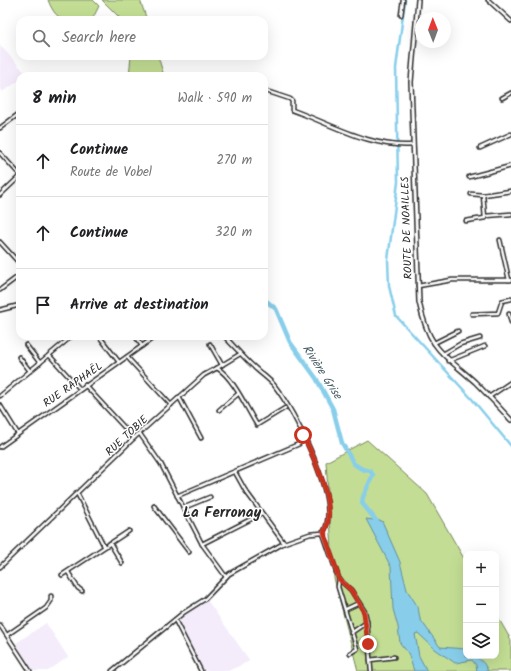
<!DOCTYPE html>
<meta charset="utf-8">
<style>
body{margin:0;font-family:Kalam,sans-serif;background:#f2f2f2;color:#202124}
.controls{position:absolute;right:12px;bottom:12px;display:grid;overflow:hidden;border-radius:8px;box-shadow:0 4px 16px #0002}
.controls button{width:36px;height:36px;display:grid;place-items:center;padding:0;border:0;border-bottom:1px solid #e0e0e0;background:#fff;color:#202124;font:20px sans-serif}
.compass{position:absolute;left:415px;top:12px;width:36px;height:36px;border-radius:50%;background:#fff;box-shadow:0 4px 16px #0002;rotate:359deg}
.stop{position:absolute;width:12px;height:12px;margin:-9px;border:3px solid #c8321e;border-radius:50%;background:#fff}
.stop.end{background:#c8321e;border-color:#fff;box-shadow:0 1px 4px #0008}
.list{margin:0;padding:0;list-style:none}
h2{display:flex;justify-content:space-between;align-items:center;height:52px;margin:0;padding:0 16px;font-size:17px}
h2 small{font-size:13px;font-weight:400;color:#757577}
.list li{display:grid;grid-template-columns:26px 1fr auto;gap:12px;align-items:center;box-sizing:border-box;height:72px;padding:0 16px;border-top:1px solid #e0e0e0}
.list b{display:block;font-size:15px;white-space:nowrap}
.list p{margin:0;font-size:13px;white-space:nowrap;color:#757577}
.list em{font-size:13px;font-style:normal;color:#757577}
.icon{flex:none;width:22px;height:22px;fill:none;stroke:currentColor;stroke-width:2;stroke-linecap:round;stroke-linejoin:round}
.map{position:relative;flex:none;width:511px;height:671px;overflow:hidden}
.search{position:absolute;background:#fff;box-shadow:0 4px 16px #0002;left:16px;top:16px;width:252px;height:44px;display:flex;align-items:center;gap:10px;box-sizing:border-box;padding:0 14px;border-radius:12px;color:#757577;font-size:15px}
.panel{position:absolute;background:#fff;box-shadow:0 4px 16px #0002;left:16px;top:72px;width:252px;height:268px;border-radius:12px}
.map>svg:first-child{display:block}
</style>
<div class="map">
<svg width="511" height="671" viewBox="0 0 511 671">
<rect width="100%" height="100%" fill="#fff"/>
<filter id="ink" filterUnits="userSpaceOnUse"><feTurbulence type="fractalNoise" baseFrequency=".025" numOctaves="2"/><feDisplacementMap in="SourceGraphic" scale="8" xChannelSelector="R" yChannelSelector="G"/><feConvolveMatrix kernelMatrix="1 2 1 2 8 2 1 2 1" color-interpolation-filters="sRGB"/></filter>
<g filter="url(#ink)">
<g fill="#f4ecfa">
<polygon points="0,45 27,75 20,76 20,80 2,92 0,89"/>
<polygon points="207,600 250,661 228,671 204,671 177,621"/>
<polygon points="46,623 68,657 48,671 32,671 16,643"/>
</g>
<g fill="#c3de94" stroke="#778460">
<path d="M 48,0 L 93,0 L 99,6 L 92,20 C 69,20 58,26 48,0 Z"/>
<polygon points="102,0 140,0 147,20 122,20"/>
<polygon points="131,56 158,56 164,76 129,76"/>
<polygon points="367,440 427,494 466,562 466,656 496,656 496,614 511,640 511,671 358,671 334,578 326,462"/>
</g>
<path fill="#88ceea" stroke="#638d9e" d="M 366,519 L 382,521 L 400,562 L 407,590 L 418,607 L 420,619 L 440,647 L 466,649 L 466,656 C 478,656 483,660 488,671 L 477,671 L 476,665 L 472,660 L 455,663 L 435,649 L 418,633 L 415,634 L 419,656 L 427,671 L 414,671 L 408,653 L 400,643 L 398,627 L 393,609 L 391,567 Z"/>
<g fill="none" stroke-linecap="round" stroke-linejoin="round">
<polyline stroke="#88ceea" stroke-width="2.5" points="405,0 396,68 398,182 388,260 389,286 396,316 472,399 511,446"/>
<polyline stroke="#88ceea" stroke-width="4.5" points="264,299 276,309 290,342 316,378 333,409 342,443 354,464 362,469 370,471 373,475 363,497 362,503 379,524"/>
<g stroke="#2b2b2b" stroke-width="5.5">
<g id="minor">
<polyline points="488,0 511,21"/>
<polyline points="401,15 403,0"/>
<path d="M 266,91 L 290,99 L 292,101 L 292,110 C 331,124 371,148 412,145"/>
<polyline points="502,98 511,93"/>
<polyline points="0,128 20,113"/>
<polyline points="480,148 511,134"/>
<polyline points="0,153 20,175"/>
<polyline points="469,177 511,166"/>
<polyline points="471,194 483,195 511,191"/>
<polyline points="0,195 20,176"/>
<polyline points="485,216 511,214"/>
<polyline points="466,221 485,218 483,195"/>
<polyline points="500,240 509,280"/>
<polyline points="0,242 20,264"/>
<polyline points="418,286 452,280 511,280"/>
<polyline points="0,290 20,275"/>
<polyline points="0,310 20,305"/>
<polyline points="472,314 498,313 502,301 511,299"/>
<polyline points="509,314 511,322"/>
<polyline points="99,336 119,362"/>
<polyline points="135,336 142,346"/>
<path d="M 224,336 C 234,346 243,357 254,367 C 260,373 268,378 274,385 C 294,410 343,503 323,533"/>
<polyline points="434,343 458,331"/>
<polyline points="210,344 222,365"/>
<polyline points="26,345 40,363"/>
<polyline points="443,354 460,344 480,338"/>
<polyline points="49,355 80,389"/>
<polyline points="19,357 30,371"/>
<polyline points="127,357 171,405"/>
<polyline points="448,361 485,346"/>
<polyline points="217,368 240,354"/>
<polyline points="85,385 134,438"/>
<polyline points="0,396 72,336"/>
<polyline points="179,397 201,438"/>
<polyline points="489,397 511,382"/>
<polyline points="0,405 18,434"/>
<polyline points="219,410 238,394"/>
<polyline points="140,434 161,464 202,544 226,577"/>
<polyline points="0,447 156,336"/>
<polyline points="235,472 245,490 284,543"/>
<polyline points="77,493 104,546"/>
<polyline points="177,496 299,444"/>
<polyline points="154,506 189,552"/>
<polyline points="183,508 210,497"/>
<polyline points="323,533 339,579 351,590 365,612 367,622 371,671"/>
<polyline points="110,543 122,563"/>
<polyline points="202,544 261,514"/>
<path d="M 0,567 L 134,438 L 204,375 L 217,368 C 233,377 247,409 257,425 L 285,408"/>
<polyline points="68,572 78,588 82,591"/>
<polyline points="62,575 129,531"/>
<polyline points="339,579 338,587 357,649 350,653"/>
<polyline points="346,609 359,603"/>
<polyline points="175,620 201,671"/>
<polyline points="0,625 30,671"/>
<polyline points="351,633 367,622"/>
<polyline points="7,635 46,608 51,601 51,596"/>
<polyline points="370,660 394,657"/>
<polyline points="112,671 183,613 205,599 229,574 284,543 310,534 323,533"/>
</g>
</g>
<g stroke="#2b2b2b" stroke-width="6">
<path id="tertiary" d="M 418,0 L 411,82 L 419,302 C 429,349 441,352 475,382 C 487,394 499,407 511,420"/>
</g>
<use href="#minor" stroke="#fff" stroke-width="2.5"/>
<use href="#tertiary" stroke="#fff" stroke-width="3"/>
</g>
</g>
<g fill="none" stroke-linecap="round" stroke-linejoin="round" filter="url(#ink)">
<path stroke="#c8321e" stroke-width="5" d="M 303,435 C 314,457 338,509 324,532 L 339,579 L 351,590 L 364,612 L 368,644"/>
</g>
<g text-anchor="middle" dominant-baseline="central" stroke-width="3" stroke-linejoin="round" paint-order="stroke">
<g font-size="11" fill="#2b2b2b" stroke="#fff">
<text transform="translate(407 228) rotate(-92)">ROUTE DE NOAILLES</text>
<text transform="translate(73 385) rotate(-35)">RUE RAPHAËL</text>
<text transform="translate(127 436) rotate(-43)">RUE TOBIE</text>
</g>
<g font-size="12" font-style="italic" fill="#475c64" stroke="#fff">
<text transform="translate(322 372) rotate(57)">Rivière Grise</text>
</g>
<g font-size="15" font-weight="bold" fill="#2b2b2b" stroke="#fff">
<text x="222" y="513">La Ferronay</text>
</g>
</g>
</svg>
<div class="controls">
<button>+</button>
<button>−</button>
<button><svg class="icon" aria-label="layers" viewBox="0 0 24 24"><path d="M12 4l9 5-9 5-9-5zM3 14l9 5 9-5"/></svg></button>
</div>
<svg class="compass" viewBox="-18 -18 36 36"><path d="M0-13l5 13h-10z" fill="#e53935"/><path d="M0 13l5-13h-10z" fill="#757577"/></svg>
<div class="stop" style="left:303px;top:435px"></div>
<div class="stop end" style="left:368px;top:644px"></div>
<div class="search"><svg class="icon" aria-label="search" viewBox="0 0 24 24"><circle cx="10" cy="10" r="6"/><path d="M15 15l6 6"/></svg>Search here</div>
<section class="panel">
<h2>8 min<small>Walk · 590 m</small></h2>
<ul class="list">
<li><svg class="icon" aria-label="ahead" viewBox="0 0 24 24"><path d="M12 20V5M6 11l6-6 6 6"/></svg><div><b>Continue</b><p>Route de Vobel</p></div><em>270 m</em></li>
<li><svg class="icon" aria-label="ahead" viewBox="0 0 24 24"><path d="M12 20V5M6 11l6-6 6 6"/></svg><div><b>Continue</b></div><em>320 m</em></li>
<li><svg class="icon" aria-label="arrive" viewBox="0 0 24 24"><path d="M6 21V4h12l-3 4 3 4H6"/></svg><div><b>Arrive at destination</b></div></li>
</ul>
</section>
</div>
